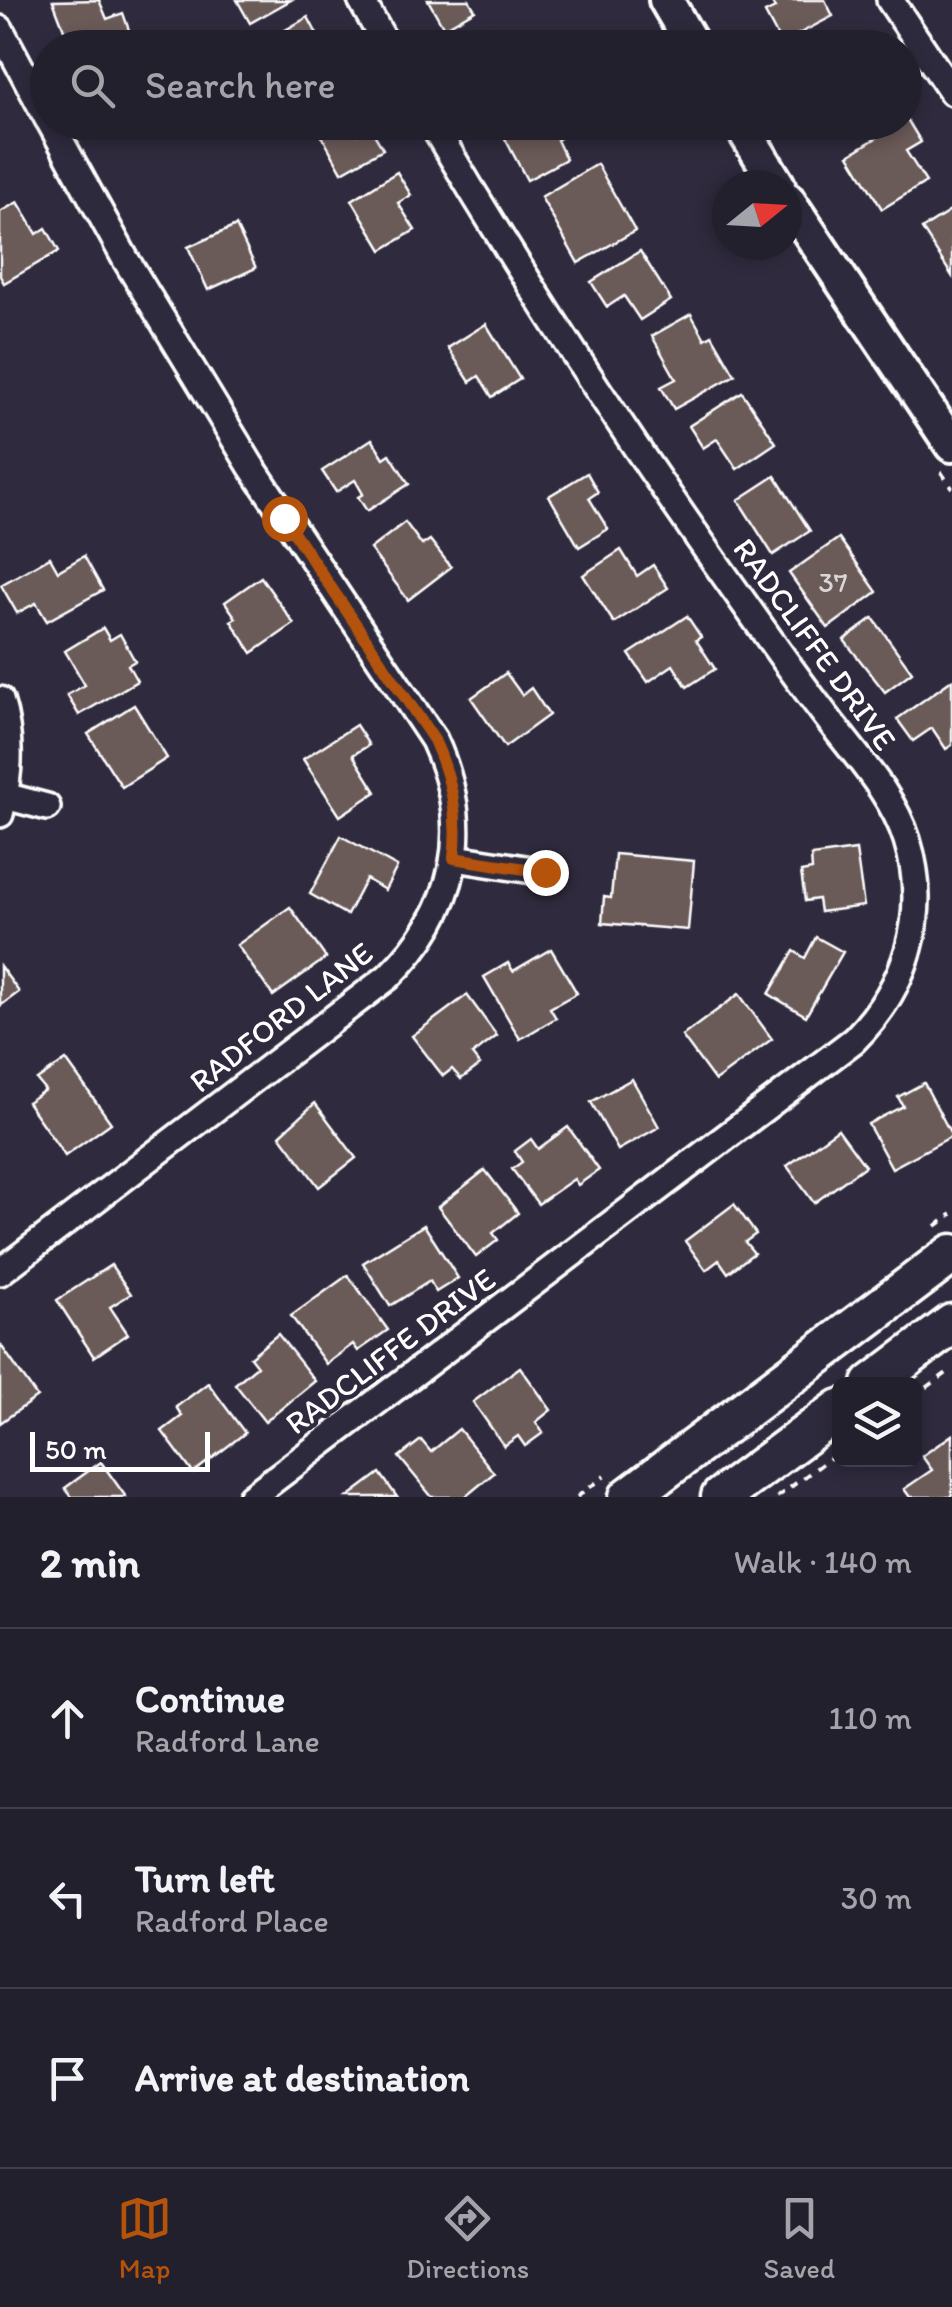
<!DOCTYPE html>
<meta charset="utf-8">
<style>
body{margin:0;font-family:Itim,sans-serif;background:#2b2836;color:#f1f3f6}
.controls{position:absolute;right:30px;bottom:30px;display:grid;overflow:hidden;border-radius:15px;box-shadow:0 5px 15px #0003}
.controls button{width:90px;height:90px;display:grid;place-items:center;padding:0;border:0;border-bottom:2px solid #403e4a;background:#23202e;color:#f1f3f6;font:50px sans-serif}
.compass{position:absolute;left:712px;top:170px;width:90px;height:90px;border-radius:50%;background:#23202e;box-shadow:0 5px 15px #0003;rotate:72deg}
.scale{position:absolute;left:30px;bottom:25px;width:180px;box-sizing:border-box;padding-left:10px;border:5px solid #fff;border-top:0;font-size:28px;line-height:35px;white-space:nowrap;color:#fff;-webkit-text-stroke:8px #2f2a3d;paint-order:stroke}
.stop{position:absolute;width:30px;height:30px;margin:-22px;border:8px solid #b45309;border-radius:50%;background:#fff}
.stop.end{background:#b45309;border-color:#fff;box-shadow:0 2px 10px #0008}
.list{margin:0;padding:0;list-style:none}
h2{display:flex;justify-content:space-between;align-items:center;height:130px;margin:0;padding:0 40px;font-size:42px}
h2 small{font-size:32px;font-weight:400;color:#a3a3aa}
.list li{display:grid;grid-template-columns:65px 1fr auto;gap:30px;align-items:center;box-sizing:border-box;height:180px;padding:0 40px;border-top:2px solid #403e4a}
.list b{display:block;font-size:38px;white-space:nowrap}
.list p{margin:0;font-size:32px;white-space:nowrap;color:#a3a3aa}
.list em{font-size:32px;font-style:normal;color:#a3a3aa}
.icon{flex:none;width:55px;height:55px;fill:none;stroke:currentColor;stroke-width:2;stroke-linecap:round;stroke-linejoin:round}
.map{position:relative;flex:none;width:952px;height:1497px;overflow:hidden}
.search{position:absolute;background:#23202e;box-shadow:0 5px 15px #0003;left:30px;right:30px;top:30px;height:110px;display:flex;align-items:center;gap:25px;box-sizing:border-box;padding:0 35px;border-radius:55px;color:#a3a3aa;font-size:38px}
.sheet{height:670px;background:#23202e}
nav{display:flex;justify-content:space-around;align-items:center;box-sizing:border-box;height:140px;border-top:2px solid #403e4a;background:#23202e;font-size:28px;color:#a3a3aa}
nav a{display:grid;justify-items:center;gap:5px}
nav .on{color:#b45309}
.map>svg:first-child{display:block}
</style>
<div class="map">
<svg width="952" height="1497" viewBox="0 0 952 1497">
<rect width="100%" height="100%" fill="#2f2a3d"/>
<filter id="ink" filterUnits="userSpaceOnUse"><feTurbulence type="fractalNoise" baseFrequency=".01" numOctaves="2"/><feDisplacementMap in="SourceGraphic" scale="20" xChannelSelector="R" yChannelSelector="G"/><feConvolveMatrix kernelMatrix="1 2 1 2 8 2 1 2 1" color-interpolation-filters="sRGB"/></filter>
<g filter="url(#ink)">
<g fill="#6a5a58" stroke="#fff" stroke-width="2.5">
<polygon points="99,0 107,19 123,13 130,33 92,48 71,48 53,1"/>
<polygon points="237,0 291,0 250,23"/>
<polygon points="428,0 469,0 475,10 444,28"/>
<polygon points="770,0 825,0 833,16 781,43 765,13 775,8"/>
<polygon points="308,17 319,38 310,42 313,48 254,48"/>
<polygon points="489,27 501,48 453,48"/>
<polygon points="907,119 921,142 906,151 926,182 882,209 849,155"/>
<polygon points="314,122 352,122 358,134 370,127 383,149 342,172"/>
<polygon points="513,122 545,122 546,126 558,122 565,135 557,140 566,159 527,180 500,129"/>
<polygon points="597,164 635,231 578,263 541,197"/>
<polygon points="397,172 411,195 398,203 415,230 382,250 352,200"/>
<polygon points="18,202 37,234 46,228 59,251 4,283 0,276 0,212"/>
<polygon points="952,210 952,276 922,229"/>
<polygon points="236,226 256,268 208,290 188,247"/>
<polygon points="640,251 671,300 640,320 624,296 607,307 591,282"/>
<polygon points="691,314 705,339 712,335 735,375 674,409 661,387 676,379 652,336"/>
<polygon points="486,324 520,379 492,397 479,376 470,382 448,348"/>
<polygon points="742,392 776,443 737,469 717,439 703,448 689,426"/>
<polygon points="372,439 384,458 390,454 409,484 367,511 358,497 363,494 355,480 336,492 322,471"/>
<polygon points="587,473 598,492 589,498 608,529 579,547 549,496"/>
<polygon points="775,476 810,531 773,555 738,500"/>
<polygon points="405,522 422,545 430,540 451,567 408,600 370,549"/>
<polygon points="839,538 877,592 828,628 789,573"/>
<polygon points="621,550 637,576 653,565 668,588 614,623 583,575"/>
<polygon points="84,556 103,590 47,621 36,603 17,613 1,585 50,557 58,571"/>
<polygon points="261,577 294,624 252,653 231,621 236,618 225,602"/>
<polygon points="687,616 701,637 696,640 715,669 687,687 673,665 648,682 629,654"/>
<polygon points="873,618 912,672 885,692 844,640"/>
<polygon points="103,628 110,640 120,634 135,661 128,665 137,681 79,715 67,695 85,685 65,651"/>
<polygon points="506,673 522,695 531,688 549,715 505,747 471,698"/>
<polygon points="952,680 952,745 946,749 932,728 913,741 897,719"/>
<polygon points="134,705 167,758 122,787 88,734"/>
<polygon points="356,725 369,745 353,755 376,792 340,816 303,759"/>
<polygon points="341,836 397,867 385,890 366,879 347,915 310,894"/>
<polygon points="856,850 864,906 820,912 818,899 805,901 801,872 812,870 811,856"/>
<polygon points="615,854 694,861 688,930 602,923 604,897 611,898"/>
<polygon points="290,907 326,958 273,996 237,945"/>
<polygon points="816,937 843,952 806,1016 769,994 794,951 805,958"/>
<polygon points="551,949 577,993 550,1008 556,1018 520,1039 484,977 508,963 513,971"/>
<polygon points="0,966 19,992 0,1006"/>
<polygon points="739,994 772,1039 715,1081 682,1036"/>
<polygon points="467,995 497,1036 472,1055 480,1065 461,1079 452,1069 443,1076 412,1036"/>
<polygon points="66,1060 111,1123 65,1156 27,1102 45,1090 37,1080"/>
<polygon points="632,1079 659,1127 618,1150 591,1102"/>
<polygon points="924,1083 952,1136 892,1168 868,1124 903,1106 898,1097"/>
<polygon points="315,1103 356,1158 319,1187 280,1135"/>
<polygon points="568,1127 599,1170 578,1185 574,1179 538,1204 512,1169 522,1162 515,1151 531,1139 538,1149"/>
<polygon points="838,1129 865,1166 814,1203 787,1166"/>
<polygon points="485,1170 518,1213 493,1233 498,1240 476,1257 438,1207"/>
<polygon points="734,1204 756,1234 745,1242 754,1253 728,1273 719,1260 706,1270 685,1241"/>
<polygon points="424,1225 458,1278 436,1292 430,1281 390,1306 363,1263"/>
<polygon points="111,1265 131,1294 110,1307 128,1334 94,1357 57,1300"/>
<polygon points="348,1275 388,1330 358,1351 353,1344 326,1364 291,1316"/>
<polygon points="278,1334 315,1381 265,1422 235,1384 257,1366 250,1357"/>
<polygon points="0,1344 37,1397 0,1423"/>
<polygon points="520,1367 551,1410 536,1422 543,1433 525,1446 518,1436 504,1446 473,1402"/>
<polygon points="208,1383 245,1433 193,1473 162,1431 182,1416 176,1407"/>
<polygon points="459,1429 494,1473 465,1497 432,1497 399,1457 421,1440 431,1452"/>
<polygon points="952,1435 952,1497 910,1497 904,1489 932,1470 922,1456"/>
<polygon points="101,1462 126,1497 72,1497 65,1488"/>
<polygon points="380,1473 397,1497 348,1497"/>
</g>
<g fill="none" stroke-linecap="round" stroke-linejoin="round">
<g stroke="#fff" stroke-width="32">
<g id="minor">
<polyline points="361,0 388,48"/>
<polyline points="890,0 952,92"/>
<polyline points="0,29 48,119"/>
<path d="M 0,700 C 12,738 10,776 0,814"/>
<polyline points="5,796 47,807"/>
<polyline points="455,858 545,872"/>
<path d="M 0,1272 L 388,977 C 457,910 475,829 434,740 L 251,466 L 126,260 L 50,122"/>
<path d="M 251,1497 L 854,1040 C 907,987 930,914 907,840 C 893,795 857,757 829,720 C 801,684 775,647 749,610 C 636,452 530,290 431,122"/>
</g>
</g>
<g stroke="#fff" stroke-width="40">
<g id="tertiary">
<polyline points="666,0 694,48"/>
<polyline points="739,122 778,185"/>
<polyline points="787,199 952,445"/>
</g>
</g>
<g stroke="#fff" stroke-width="45">
<g id="secondary">
<polyline points="872,1384 952,1324"/>
<polyline points="629,1497 952,1254"/>
<polyline points="721,1497 840,1409"/>
</g>
</g>
<g stroke="#fff" stroke-width="4" stroke-dasharray="8 8" stroke-linecap="butt">
<polyline points="941,472 952,488"/>
<polyline points="936,1226 952,1214"/>
<polyline points="914,1397 952,1369"/>
<polyline points="577,1497 605,1476"/>
<polyline points="777,1497 840,1451"/>
</g>
<use href="#minor" stroke="#2f2a3d" stroke-width="25"/>
<use href="#tertiary" stroke="#2f2a3d" stroke-width="32"/>
<use href="#secondary" stroke="#2f2a3d" stroke-width="38"/>
</g>
</g>
<g fill="none" stroke-linecap="round" stroke-linejoin="round" filter="url(#ink)">
<path stroke="#b45309" stroke-width="12" d="M 284,518 L 434,740 C 452,779 459,816 454,858 L 545,872"/>
</g>
<g text-anchor="middle" dominant-baseline="central" stroke-width="9" stroke-linejoin="round" paint-order="stroke">
<g font-size="28" fill="#dad6d5">
<text x="833" y="582">37</text>
</g>
<g font-size="32" fill="#fff" stroke="#2f2a3d">
<text transform="translate(815 644) rotate(54)">RADCLIFFE DRIVE</text>
<text transform="translate(281 1017) rotate(-38)">RADFORD LANE</text>
<text transform="translate(390 1351) rotate(-37)">RADCLIFFE DRIVE</text>
</g>
</g>
</svg>
<div class="controls">
<button><svg class="icon" aria-label="layers" viewBox="0 0 24 24"><path d="M12 4l9 5-9 5-9-5zM3 14l9 5 9-5"/></svg></button>
</div>
<svg class="compass" viewBox="-18 -18 36 36"><path d="M0-13l5 13h-10z" fill="#e53935"/><path d="M0 13l5-13h-10z" fill="#a3a3aa"/></svg>
<div class="scale">50 m</div>
<div class="stop" style="left:284px;top:518px"></div>
<div class="stop end" style="left:545px;top:872px"></div>
<div class="search"><svg class="icon" aria-label="search" viewBox="0 0 24 24"><circle cx="10" cy="10" r="6"/><path d="M15 15l6 6"/></svg>Search here</div>
</div>
<section class="sheet">
<h2>2 min<small>Walk · 140 m</small></h2>
<ul class="list">
<li><svg class="icon" aria-label="ahead" viewBox="0 0 24 24"><path d="M12 20V5M6 11l6-6 6 6"/></svg><div><b>Continue</b><p>Radford Lane</p></div><em>110 m</em></li>
<li><svg class="icon" aria-label="left" viewBox="0 0 24 24"><path d="M17 20v-9H6M10 6l-5 5 5 5"/></svg><div><b>Turn left</b><p>Radford Place</p></div><em>30 m</em></li>
<li><svg class="icon" aria-label="arrive" viewBox="0 0 24 24"><path d="M6 21V4h12l-3 4 3 4H6"/></svg><div><b>Arrive at destination</b></div></li>
</ul>
</section>
<nav>
<a class="on"><svg class="icon" aria-label="map" viewBox="0 0 24 24"><path d="M3 6l6-2 6 2 6-2v14l-6 2-6-2-6 2zM9 4v14M15 6v14"/></svg>Map</a>
<a><svg class="icon" aria-label="directions" viewBox="0 0 24 24"><path d="M12 3l9 9-9 9-9-9zM9 14v-3h6M13 9l2 2-2 2"/></svg>Directions</a>
<a><svg class="icon" aria-label="saved" viewBox="0 0 24 24"><path d="M7 4h10v16l-5-4-5 4z"/></svg>Saved</a>
</nav>
